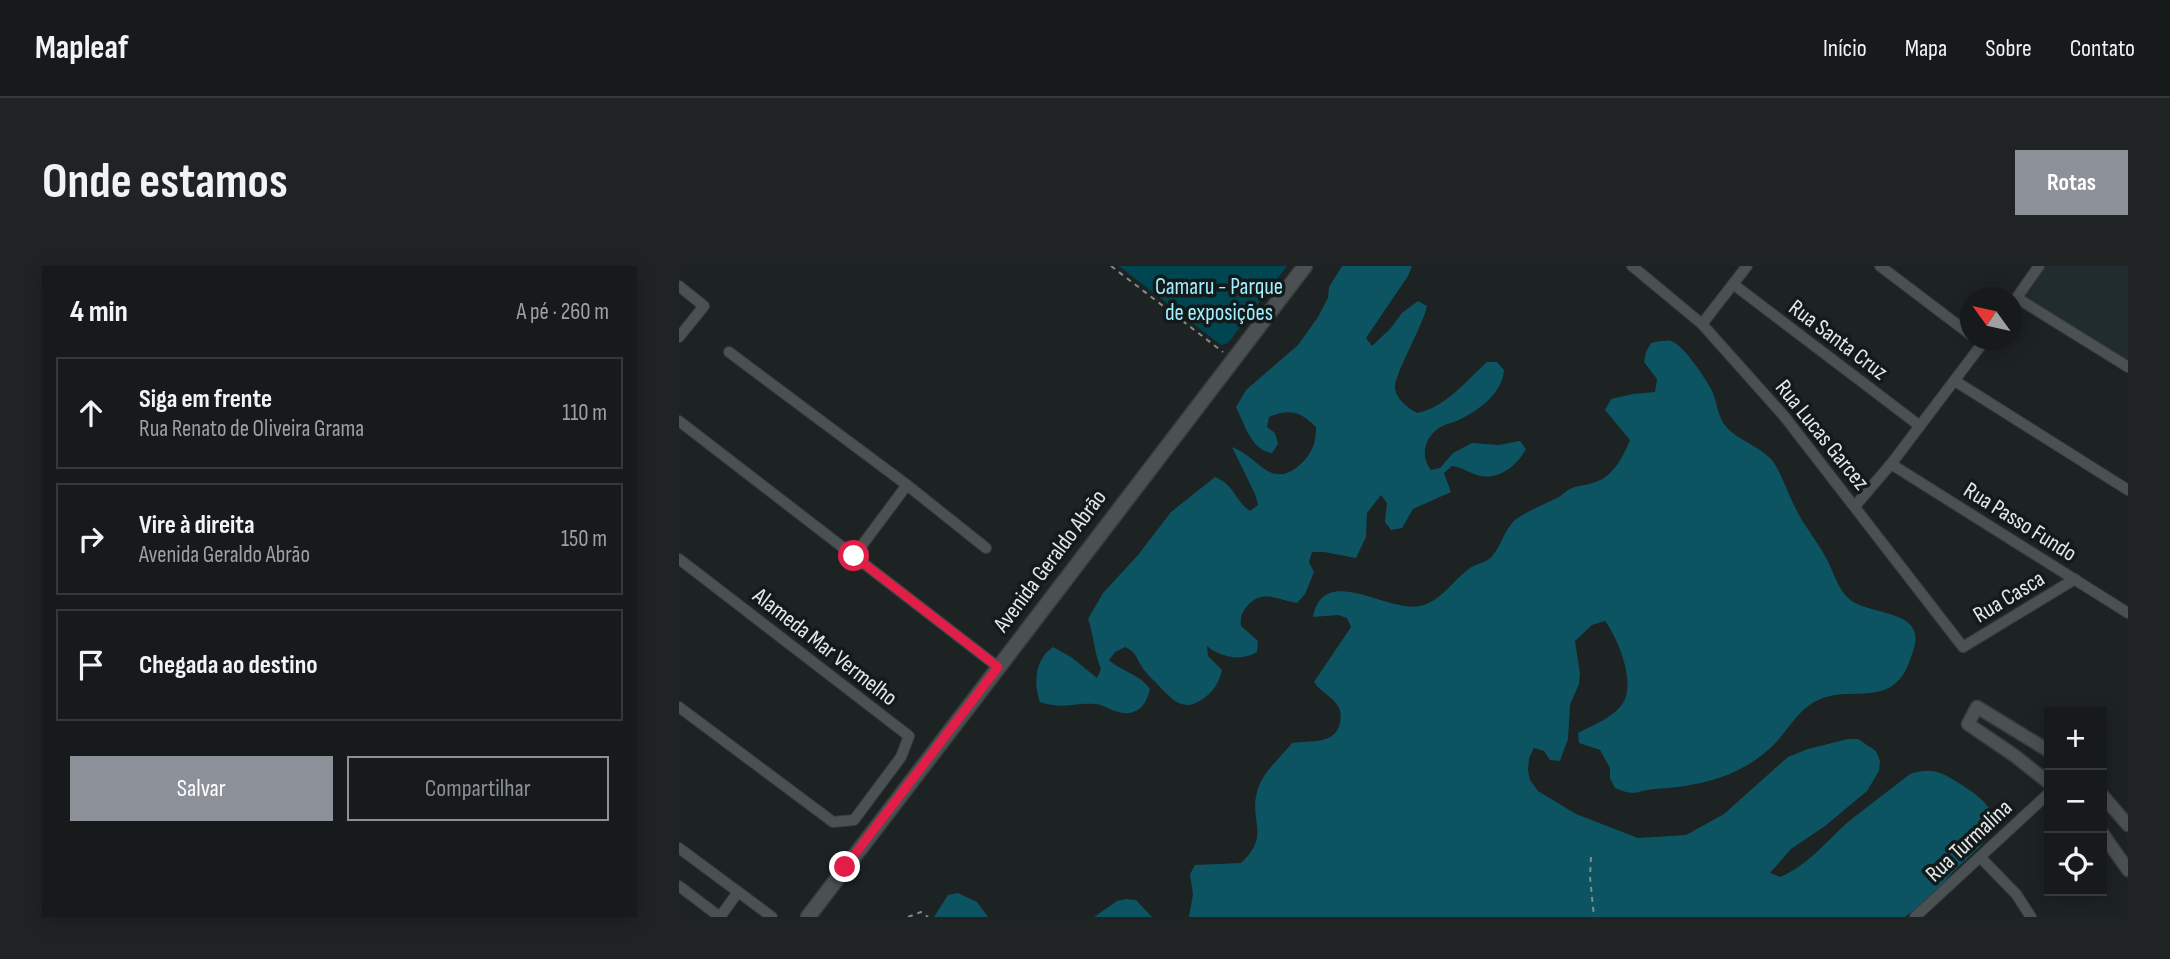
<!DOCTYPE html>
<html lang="pt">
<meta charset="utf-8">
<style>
body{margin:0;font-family:"Sofia Sans Condensed",sans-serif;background:#1f2323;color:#f1f3f6}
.controls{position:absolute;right:21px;bottom:21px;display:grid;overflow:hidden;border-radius:0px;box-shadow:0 4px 18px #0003}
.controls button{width:63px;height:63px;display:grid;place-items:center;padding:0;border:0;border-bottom:2px solid #353839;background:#161a1a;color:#f1f3f6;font:35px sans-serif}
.compass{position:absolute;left:1281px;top:21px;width:63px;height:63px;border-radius:50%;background:#161a1a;box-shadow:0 4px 18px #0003;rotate:303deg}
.stop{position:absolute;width:21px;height:21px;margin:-16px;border:5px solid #e11d48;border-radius:50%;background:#fff}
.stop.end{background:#e11d48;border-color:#fff;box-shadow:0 2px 7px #0008}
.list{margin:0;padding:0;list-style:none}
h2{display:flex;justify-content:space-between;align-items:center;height:91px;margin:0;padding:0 28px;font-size:30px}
h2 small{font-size:23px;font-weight:400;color:#9ea1a2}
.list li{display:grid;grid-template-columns:46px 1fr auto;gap:21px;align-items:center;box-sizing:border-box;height:112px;margin:0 14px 14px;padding:0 14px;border:2px solid #353839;border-radius:0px}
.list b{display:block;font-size:26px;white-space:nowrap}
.list p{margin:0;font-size:23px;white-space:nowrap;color:#9ea1a2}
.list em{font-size:23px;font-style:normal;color:#9ea1a2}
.actions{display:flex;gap:14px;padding:21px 28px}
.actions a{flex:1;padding:16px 0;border:2px solid #8c9099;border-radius:0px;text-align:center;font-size:24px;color:#8c9099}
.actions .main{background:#8c9099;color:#fff}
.icon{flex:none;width:38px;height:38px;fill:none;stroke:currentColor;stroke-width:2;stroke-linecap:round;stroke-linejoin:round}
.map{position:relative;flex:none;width:1449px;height:651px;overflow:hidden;border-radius:0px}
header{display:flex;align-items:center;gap:42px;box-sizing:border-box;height:98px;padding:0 35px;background:#161a1a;border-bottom:2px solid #353839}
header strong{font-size:33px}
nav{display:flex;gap:38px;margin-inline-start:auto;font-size:24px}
.intro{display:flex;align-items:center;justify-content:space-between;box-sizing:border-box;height:168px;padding:0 42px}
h1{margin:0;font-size:49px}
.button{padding:18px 32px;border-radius:0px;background:#8c9099;color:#fff;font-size:24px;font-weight:700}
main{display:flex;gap:42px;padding:0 42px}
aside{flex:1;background:#161a1a;border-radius:0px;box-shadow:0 4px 18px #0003}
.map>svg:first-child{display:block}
</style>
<header>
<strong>Mapleaf</strong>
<nav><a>Início</a><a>Mapa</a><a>Sobre</a><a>Contato</a></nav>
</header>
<div class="intro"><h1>Onde estamos</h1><a class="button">Rotas</a></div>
<main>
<aside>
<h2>4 min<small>A pé · 260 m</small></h2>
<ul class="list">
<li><svg class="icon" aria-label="ahead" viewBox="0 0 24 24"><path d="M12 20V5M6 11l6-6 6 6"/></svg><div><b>Siga em frente</b><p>Rua Renato de Oliveira Grama</p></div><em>110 m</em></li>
<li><svg class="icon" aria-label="right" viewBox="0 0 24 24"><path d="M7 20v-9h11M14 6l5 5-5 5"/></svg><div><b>Vire à direita</b><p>Avenida Geraldo Abrão</p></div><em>150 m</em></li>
<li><svg class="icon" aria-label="arrive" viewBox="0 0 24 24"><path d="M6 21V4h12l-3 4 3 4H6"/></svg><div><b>Chegada ao destino</b></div></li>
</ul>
<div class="actions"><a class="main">Salvar</a><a>Compartilhar</a></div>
</aside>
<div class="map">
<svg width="1449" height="651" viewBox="0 0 1449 651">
<rect width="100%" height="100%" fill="#1d2223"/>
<polygon fill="#212c2f" points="1360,0 1449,0 1449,100 1338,32"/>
<polygon fill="#004652" points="440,0 608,0 549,77 542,79"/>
<g fill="#0c5461">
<path d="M 663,0 L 733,0 L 729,10 L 687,72 L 693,80 L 711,63 L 723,47 L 739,35 L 748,40 C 744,60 714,110 716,123 C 718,134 729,142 738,147 C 766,142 788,114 808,96 L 818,96 L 825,104 C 823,128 800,144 780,154 C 773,157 766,158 760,162 C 745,172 741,191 752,204 L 761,202 L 774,187 L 793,177 L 819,179 L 841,175 L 847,183 C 837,201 817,217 795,208 C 787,205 782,201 773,200 L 765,207 L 772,226 L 734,243 L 723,262 L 712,264 L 706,256 L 708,237 L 702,229 L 688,247 L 687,271 L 677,292 L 645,286 L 633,286 L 630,296 L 635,306 L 626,328 L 618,337 C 600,334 584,323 569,339 C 563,346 561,351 562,360 L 579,375 L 578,386 C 562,396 541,391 528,380 L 529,390 L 543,404 C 540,417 534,427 522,434 C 504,446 494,434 481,421 C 476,415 470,411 466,405 C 457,394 460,388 446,381 L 436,386 L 430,394 C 443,406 461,408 471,423 C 467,441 456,452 436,445 C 429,443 423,438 416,438 C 395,436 384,444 361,436 C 354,417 356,393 374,381 L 392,391 L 418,412 L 422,403 C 415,387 415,369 409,353 L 424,327 L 459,289 L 492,246 L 536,211 C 556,219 555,234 571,245 L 579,239 L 576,228 L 553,181 C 581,191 592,227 624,196 C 634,185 637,176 637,161 C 622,146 611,142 590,151 L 588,161 L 596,167 L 599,178 L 593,187 C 572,184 566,159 557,141 L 567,124 L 619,79 L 639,51 L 649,32 L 650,21 Z"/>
<path d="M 982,75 C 985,75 989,74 992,75 C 1005,79 1026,112 1032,123 C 1038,134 1038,148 1045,158 C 1057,174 1079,179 1092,193 C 1100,201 1111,233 1118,245 C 1126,261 1138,275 1146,290 C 1154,303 1158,322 1169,332 C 1186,348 1232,344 1236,368 C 1238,377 1234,385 1231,394 C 1212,448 1168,414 1132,438 C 1115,449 1105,471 1089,484 C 1056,513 1018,520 976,523 C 956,525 957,531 936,522 L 931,512 L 931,502 L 921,484 L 900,477 L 899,467 C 914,459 934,452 944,437 C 957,416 939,372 926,355 L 913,359 L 896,375 L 901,408 L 900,418 L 891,439 L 889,473 L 881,495 L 871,494 L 865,485 L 855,482 L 850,492 L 849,504 L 851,514 L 859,525 L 897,548 L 959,572 L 1007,569 L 1045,548 L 1109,491 L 1129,483 L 1169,473 L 1179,473 L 1197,485 L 1201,495 L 1200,505 L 1188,525 L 1146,560 L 1112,583 L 1091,607 L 1101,611 C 1131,599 1149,572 1174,552 C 1193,537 1212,523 1231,508 C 1256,500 1265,508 1286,521 C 1338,554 1308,574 1277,603 C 1269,610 1263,620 1256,628 C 1247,637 1236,643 1226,651 L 510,651 L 514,628 L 511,608 L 516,599 L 562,597 C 592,569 570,556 578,526 C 582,508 602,491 613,477 C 632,474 656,479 661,457 C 662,451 662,445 659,440 C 653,430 641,426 635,416 L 672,361 L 668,352 L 659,349 L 634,351 C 645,294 713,351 745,339 C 765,332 775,313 791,302 C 799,297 808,297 814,289 C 823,278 826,262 837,253 C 850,244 866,238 880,231 C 884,228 888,224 893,222 C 901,219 911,219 919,215 C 935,209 945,189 951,174 L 926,144 L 932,133 L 954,128 L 976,126 L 978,113 L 965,96 L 967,86 L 972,77 Z"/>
<polygon points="279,627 298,636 309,651 255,651 269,629"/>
<polygon points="447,633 457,634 473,651 415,651 438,635"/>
</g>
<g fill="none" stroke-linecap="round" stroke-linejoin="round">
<g stroke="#393c3d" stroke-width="12">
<g id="minor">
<polyline points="953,0 1023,58 1105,150 1284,381 1396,313"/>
<polyline points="1201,0 1292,69"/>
<polyline points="1054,18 1241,160"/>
<polyline points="0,20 25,40 0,71"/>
<polyline points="1338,32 1449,101"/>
<polyline points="1334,37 1360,0"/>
<polyline points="1023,58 1068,0"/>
<polyline points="50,86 228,219 175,290"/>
<polyline points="1276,115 1449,224"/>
<polyline points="0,155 319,401"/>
<polyline points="1212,198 1449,347"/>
<polyline points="228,219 307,282"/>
<polyline points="1176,240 1212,198 1306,74"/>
<polyline points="0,293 230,470 222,491 175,554 154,556 0,441"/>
<polyline points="0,582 93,651"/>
<polyline points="1301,591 1337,628 1352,651"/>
<polyline points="0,620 41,651"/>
<polyline points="41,651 59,626"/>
<polyline points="1236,651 1370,527"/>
</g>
</g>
<g stroke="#393c3d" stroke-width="15">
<g id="tertiary">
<polyline points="1370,485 1298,441 1289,458 1336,490 1370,517"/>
<polyline points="1423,529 1449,559"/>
<polyline points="1423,567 1449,604"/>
</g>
</g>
<g stroke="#393c3d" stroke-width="17">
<polyline id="secondary" points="129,651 626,0"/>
</g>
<g stroke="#868a8b" stroke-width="2" stroke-dasharray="5 5" stroke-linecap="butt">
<polyline points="432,0 544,86"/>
<polyline points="912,591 911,611 915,651"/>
<polyline points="229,651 242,646 249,651"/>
</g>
<use href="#minor" stroke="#4b5052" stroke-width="10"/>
<use href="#tertiary" stroke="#4b5052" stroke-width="12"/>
<use href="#secondary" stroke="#4b5052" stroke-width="14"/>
</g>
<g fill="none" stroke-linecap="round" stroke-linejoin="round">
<polyline stroke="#e11d48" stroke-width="9" points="166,601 319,401 175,290"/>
</g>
<g text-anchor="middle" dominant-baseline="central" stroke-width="7" stroke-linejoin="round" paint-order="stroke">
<g font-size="23" fill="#a1eeff" stroke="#14191a">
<text x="540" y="21">Camaru - Parque<tspan x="540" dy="26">de exposições</tspan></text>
</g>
<g font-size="23" fill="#e5e8e9" stroke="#14191a">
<text transform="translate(1159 74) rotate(37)">Rua Santa Cruz</text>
<text transform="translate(1143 169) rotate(51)">Rua Lucas Garcez</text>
<text transform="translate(1341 256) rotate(32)">Rua Passo Fundo</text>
<text transform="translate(371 295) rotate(-53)">Avenida Geraldo Abrão</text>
<text transform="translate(1330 331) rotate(-31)">Rua Casca</text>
<text transform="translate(146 381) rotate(38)">Alameda Mar Vermelho</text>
<text transform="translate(1290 575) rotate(-43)">Rua Turmalina</text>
</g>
</g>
</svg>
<div class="controls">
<button>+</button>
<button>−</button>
<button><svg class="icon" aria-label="locate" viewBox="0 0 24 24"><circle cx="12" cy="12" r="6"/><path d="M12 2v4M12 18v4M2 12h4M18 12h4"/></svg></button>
</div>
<svg class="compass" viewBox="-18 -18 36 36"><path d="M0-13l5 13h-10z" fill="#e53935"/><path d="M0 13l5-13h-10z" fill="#9ea1a2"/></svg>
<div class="stop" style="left:175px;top:290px"></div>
<div class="stop end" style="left:166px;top:601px"></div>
</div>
</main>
